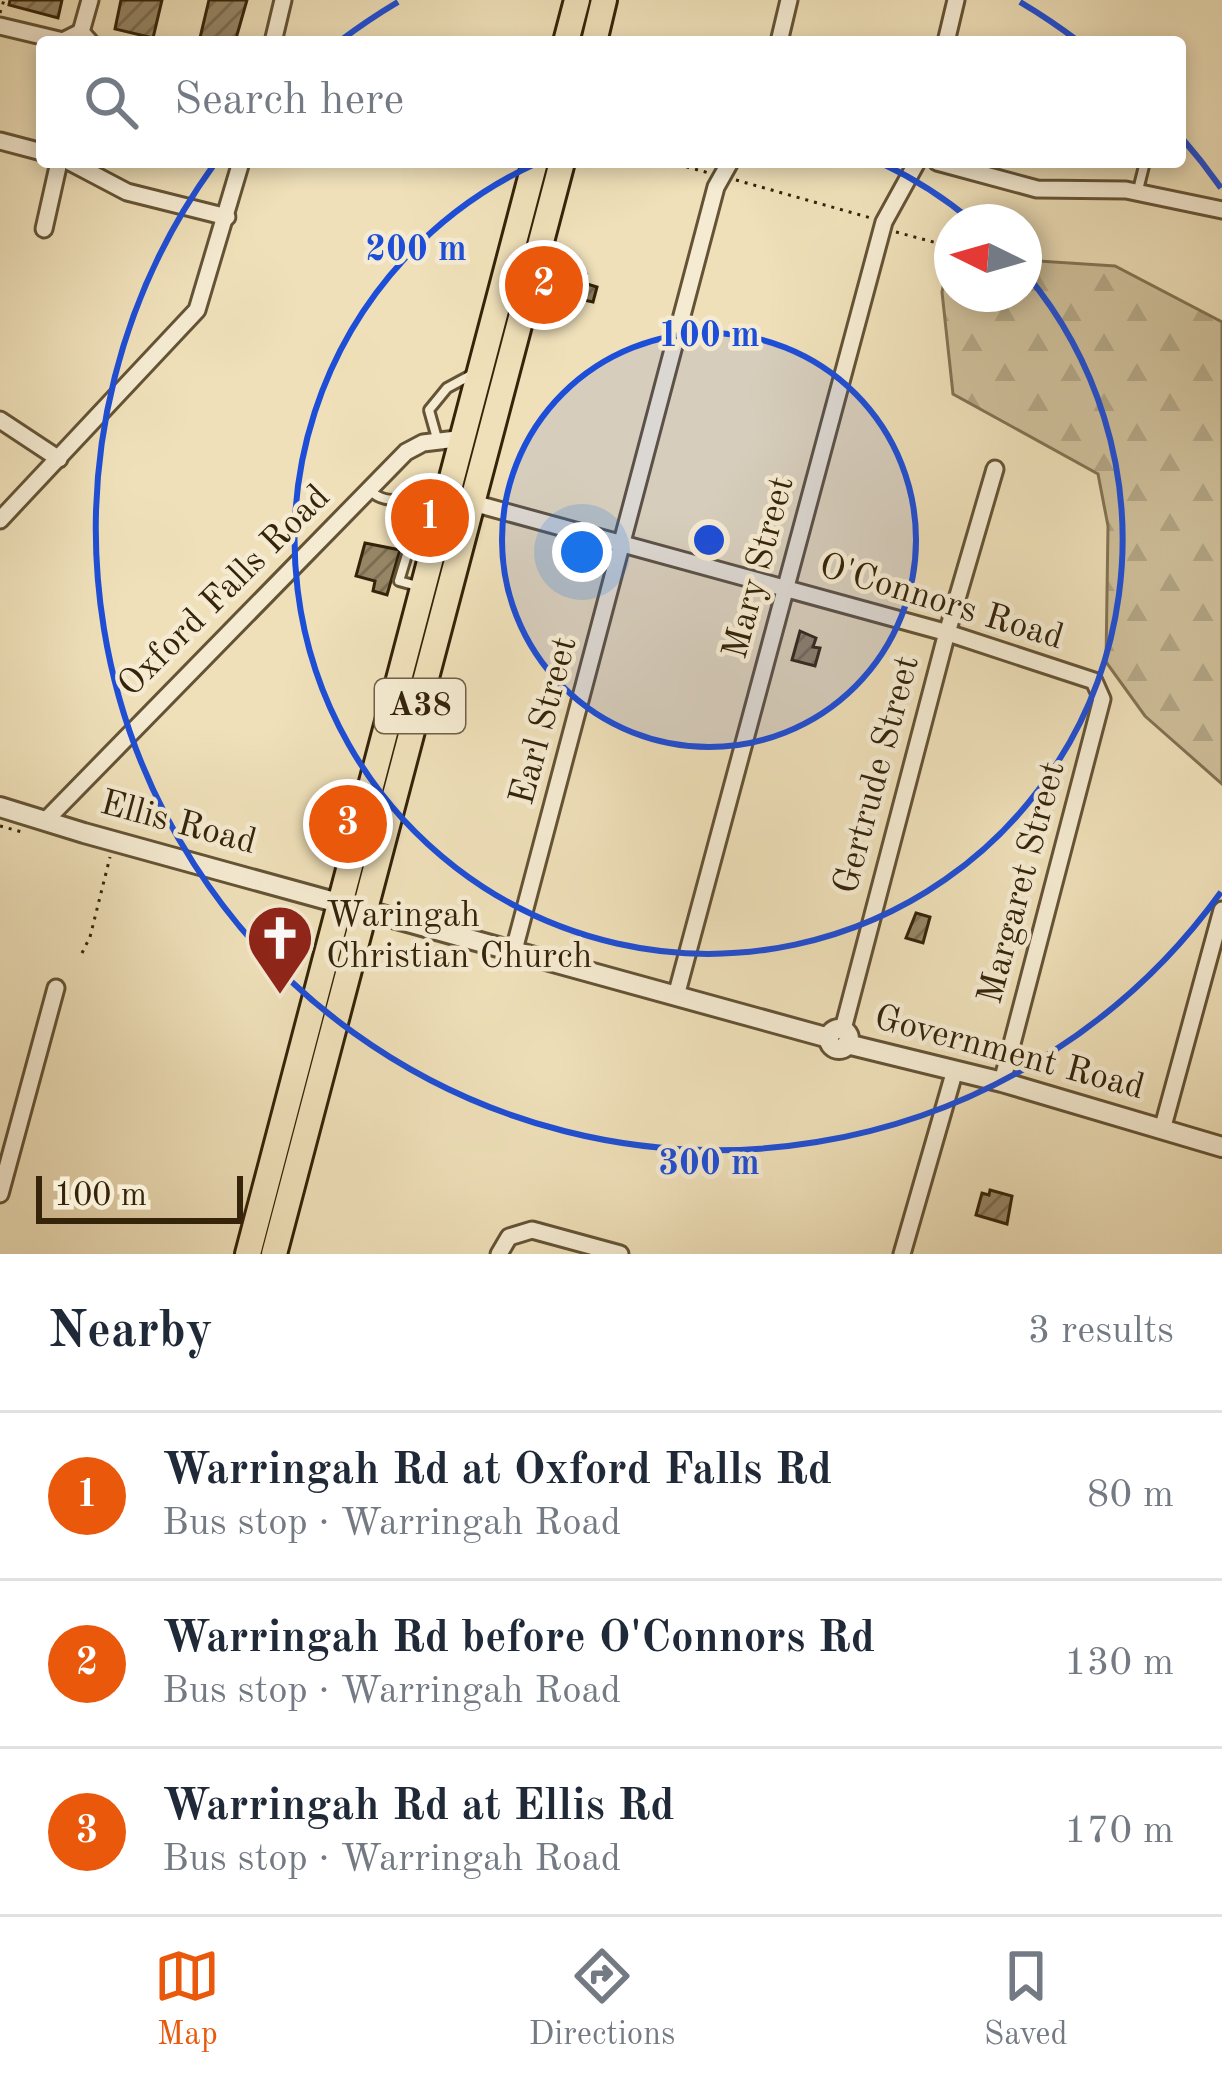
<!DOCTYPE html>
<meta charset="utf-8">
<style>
body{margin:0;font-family:"Old Standard TT",serif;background:#f2f2f3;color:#1f2937}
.compass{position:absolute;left:934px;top:204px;width:108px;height:108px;border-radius:50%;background:#fff;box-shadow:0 6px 18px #0003;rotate:275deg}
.scale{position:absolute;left:36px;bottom:30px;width:207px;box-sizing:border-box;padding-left:12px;border:6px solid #352409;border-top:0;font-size:33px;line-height:42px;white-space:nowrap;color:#352409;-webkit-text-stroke:9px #f5ebd2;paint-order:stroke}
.you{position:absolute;left:582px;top:552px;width:42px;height:42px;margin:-30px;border:9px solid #fff;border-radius:50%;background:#1a73e8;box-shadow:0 0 0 18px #1a73e833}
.badge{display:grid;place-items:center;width:78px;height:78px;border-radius:50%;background:#ea580c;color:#fff;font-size:39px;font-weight:700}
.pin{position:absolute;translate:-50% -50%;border:6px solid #fff;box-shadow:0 3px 12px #0006}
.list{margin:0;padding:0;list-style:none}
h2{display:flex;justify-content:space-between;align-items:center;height:156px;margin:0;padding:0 48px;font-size:51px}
h2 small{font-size:39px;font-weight:400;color:#747a83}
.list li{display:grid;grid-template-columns:78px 1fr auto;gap:36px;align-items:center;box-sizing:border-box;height:168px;padding:0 48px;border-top:3px solid #e0e1e3}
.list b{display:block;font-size:45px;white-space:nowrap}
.list p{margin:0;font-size:39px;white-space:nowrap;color:#747a83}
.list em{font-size:39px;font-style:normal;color:#747a83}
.icon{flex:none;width:66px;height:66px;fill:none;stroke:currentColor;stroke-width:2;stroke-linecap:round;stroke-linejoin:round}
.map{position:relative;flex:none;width:1222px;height:1254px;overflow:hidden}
.search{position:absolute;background:#fff;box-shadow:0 6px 18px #0003;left:36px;right:36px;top:36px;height:132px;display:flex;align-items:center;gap:30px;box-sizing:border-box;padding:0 42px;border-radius:12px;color:#747a83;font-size:45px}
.sheet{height:660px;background:#fff}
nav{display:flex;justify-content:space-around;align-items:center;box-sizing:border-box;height:168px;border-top:3px solid #e0e1e3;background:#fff;font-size:33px;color:#747a83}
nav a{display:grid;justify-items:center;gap:6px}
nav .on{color:#ea580c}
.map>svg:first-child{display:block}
</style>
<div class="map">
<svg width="1222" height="1254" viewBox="0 0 1222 1254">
<defs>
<pattern id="forest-firs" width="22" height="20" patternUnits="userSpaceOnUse" patternTransform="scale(3)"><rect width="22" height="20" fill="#cfc09b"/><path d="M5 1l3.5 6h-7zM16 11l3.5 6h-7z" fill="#b2a584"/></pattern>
<pattern id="building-hatch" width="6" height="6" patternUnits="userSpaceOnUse" patternTransform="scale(3)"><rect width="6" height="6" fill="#968665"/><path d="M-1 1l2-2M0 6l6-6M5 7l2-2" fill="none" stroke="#7b6d51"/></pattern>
</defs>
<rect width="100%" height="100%" fill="#efe0b9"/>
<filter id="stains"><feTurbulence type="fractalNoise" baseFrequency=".00167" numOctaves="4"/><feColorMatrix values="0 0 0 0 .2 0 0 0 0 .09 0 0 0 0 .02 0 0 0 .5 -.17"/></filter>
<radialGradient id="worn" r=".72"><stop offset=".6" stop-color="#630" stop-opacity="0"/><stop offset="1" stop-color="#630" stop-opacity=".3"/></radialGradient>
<polygon fill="url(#forest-firs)" stroke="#827252" stroke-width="3" points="952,242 952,294 1024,294 1024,260 1115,266 1222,322 1222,784 1145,716 1106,662 1108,526 1098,474 953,394 942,292"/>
<g fill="url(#building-hatch)" stroke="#352409" stroke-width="3">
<polygon points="10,0 62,0 58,18 9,5"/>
<polygon points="121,0 162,0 153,38 115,29"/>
<polygon points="209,0 247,0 235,42 199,42"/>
<polygon points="572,270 586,274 584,283 597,287 593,302 565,296 566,278 569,279"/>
<polygon points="365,543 400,550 387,595 373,591 375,581 356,576"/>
<polygon points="800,631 816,638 813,647 820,648 815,666 792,660"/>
<polygon points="916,913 930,917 923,943 906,938"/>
<polygon points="990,1190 1012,1196 1007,1224 976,1215 982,1193 989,1195"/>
</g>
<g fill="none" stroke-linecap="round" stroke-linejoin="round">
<g stroke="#645335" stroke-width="14">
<g id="service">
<polyline points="1138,190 1145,162"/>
<polyline points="438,442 429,410 447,388 473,374"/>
<path d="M 370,490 C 384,506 404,497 423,502 L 399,581 L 417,586"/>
</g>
</g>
<g stroke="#645335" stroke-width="21">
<g id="minor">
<polyline points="0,26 63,41 81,32 90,42"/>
<polyline points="81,32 90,0"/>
<polyline points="273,42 283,0"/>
<polyline points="779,42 789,0"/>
<polyline points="946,42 956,0"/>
<polyline points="0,141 42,152"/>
<polyline points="70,162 127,192 227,217"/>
<polyline points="937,162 1037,189 1126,190 1222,210"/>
<polyline points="44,229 59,162"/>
<polyline points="0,420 59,459"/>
<polyline points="473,503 948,633 1094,681 1102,699 1002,1082"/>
<polyline points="0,520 197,310 241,162"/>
<polyline points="46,820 406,452 423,443 465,438"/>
<polyline points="514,950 716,187 730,162"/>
<polyline points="676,996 884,222 917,162"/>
<polyline points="843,1029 945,640 995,469"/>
<polyline points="1162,1130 1222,910"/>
<polyline points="0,1194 56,988"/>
<polyline points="499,1254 509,1237 532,1230 620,1254"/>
<polyline points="902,1254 955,1070"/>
</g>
</g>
<g stroke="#645335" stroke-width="24">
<g id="tertiary">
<polyline points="0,807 84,833 829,1038"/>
<circle cx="839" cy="1039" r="10"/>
<polyline points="847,1044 1002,1082 1222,1147"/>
</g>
</g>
<g stroke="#352409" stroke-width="30">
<g id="trunk">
<polyline points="566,42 577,0"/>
<polyline points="594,42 604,0"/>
<polyline points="248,1254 535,162"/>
<polyline points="274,1254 562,162"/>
</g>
</g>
<g stroke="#352409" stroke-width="3" stroke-dasharray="3 6" stroke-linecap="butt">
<polyline points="0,13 4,0"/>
<polyline points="669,162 709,173"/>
<polyline points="736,180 871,218"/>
<polyline points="896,232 952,247"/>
<polyline points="0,826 22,832"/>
<polyline points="82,953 90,937 110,857"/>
</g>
<use href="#service" stroke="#f5ebd2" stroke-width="8"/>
<use href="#minor" stroke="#f5ebd2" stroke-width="15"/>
<use href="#tertiary" stroke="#f5ebd2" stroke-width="18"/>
<use href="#trunk" stroke="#efe0b9" stroke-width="24"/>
</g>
<circle cx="709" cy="540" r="207" fill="#1d4ed8" fill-opacity=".12"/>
<g fill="none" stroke="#1d4ed8" stroke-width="6">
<circle cx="709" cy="540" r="207"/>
<path d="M881 163A414 414 0 0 1 972 221M1026 274A414 414 0 1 1 537 163"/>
<path d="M1221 892A621 621 0 1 1 213 166M340 41A621 621 0 0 1 398 2M1020 2A621 621 0 0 1 1078 41M1181 137A621 621 0 0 1 1221 188"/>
</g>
<defs>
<g id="church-pin" transform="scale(3.45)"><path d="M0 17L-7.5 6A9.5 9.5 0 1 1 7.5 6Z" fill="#8f2418" stroke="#f5ebd2"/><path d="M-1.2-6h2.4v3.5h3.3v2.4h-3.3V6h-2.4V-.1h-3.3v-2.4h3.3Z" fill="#fff"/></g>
</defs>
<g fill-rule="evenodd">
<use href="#church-pin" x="280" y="938"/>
</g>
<g text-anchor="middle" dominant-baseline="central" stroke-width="9" stroke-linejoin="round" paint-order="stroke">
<rect fill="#f5ebd2" stroke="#6f6045" stroke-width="3" x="375" y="679" width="90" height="54" rx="9"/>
<g font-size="33" font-weight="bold" fill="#352409">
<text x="420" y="706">A38</text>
</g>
<g font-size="36" fill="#352409" stroke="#f5ebd2">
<text transform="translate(760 568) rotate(-75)">Mary Street</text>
<text transform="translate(225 592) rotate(-45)">Oxford Falls Road</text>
<text transform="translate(941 603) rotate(17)">O'Connors Road</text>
<text transform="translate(545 721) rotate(-75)">Earl Street</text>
<text transform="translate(878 775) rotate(-75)">Gertrude Street</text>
<text transform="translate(178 824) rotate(15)">Ellis Road</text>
<text transform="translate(1023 883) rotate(-75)">Margaret Street</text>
<text transform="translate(1009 1054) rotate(15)">Government Road</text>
</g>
<g font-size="36" fill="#352409" stroke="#f5ebd2" text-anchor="start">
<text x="326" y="917">Waringah<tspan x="326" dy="41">Christian Church</tspan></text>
</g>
</g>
<circle cx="709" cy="540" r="18" fill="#1d4ed8" stroke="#f5ebd2" stroke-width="6"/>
<g font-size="36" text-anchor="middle" font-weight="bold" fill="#1d4ed8" stroke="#f5ebd2" stroke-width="9" stroke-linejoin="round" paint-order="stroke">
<text x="416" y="260">200 m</text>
<text x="709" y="346">100 m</text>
<text x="709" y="1174">300 m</text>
</g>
<rect width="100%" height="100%" filter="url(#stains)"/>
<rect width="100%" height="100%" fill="url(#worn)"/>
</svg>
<svg class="compass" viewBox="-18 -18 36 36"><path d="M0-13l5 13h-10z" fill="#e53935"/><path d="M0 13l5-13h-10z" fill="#747a83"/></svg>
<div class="scale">100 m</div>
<div class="you"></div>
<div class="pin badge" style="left:430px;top:518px">1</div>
<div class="pin badge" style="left:544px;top:285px">2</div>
<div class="pin badge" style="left:348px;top:824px">3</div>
<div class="search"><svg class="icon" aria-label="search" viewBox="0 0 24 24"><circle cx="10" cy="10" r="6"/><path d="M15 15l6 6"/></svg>Search here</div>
</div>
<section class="sheet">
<h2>Nearby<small>3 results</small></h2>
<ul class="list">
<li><span class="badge">1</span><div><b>Warringah Rd at Oxford Falls Rd</b><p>Bus stop · Warringah Road</p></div><em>80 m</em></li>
<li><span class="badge">2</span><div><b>Warringah Rd before O'Connors Rd</b><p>Bus stop · Warringah Road</p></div><em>130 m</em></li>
<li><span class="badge">3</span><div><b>Warringah Rd at Ellis Rd</b><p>Bus stop · Warringah Road</p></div><em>170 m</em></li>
</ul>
</section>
<nav>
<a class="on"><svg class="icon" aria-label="map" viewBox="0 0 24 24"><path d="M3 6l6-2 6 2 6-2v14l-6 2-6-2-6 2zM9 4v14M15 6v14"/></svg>Map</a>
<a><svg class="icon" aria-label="directions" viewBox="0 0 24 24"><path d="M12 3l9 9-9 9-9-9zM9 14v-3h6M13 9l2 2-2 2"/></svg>Directions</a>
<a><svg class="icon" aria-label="saved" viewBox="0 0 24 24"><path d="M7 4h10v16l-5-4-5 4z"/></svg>Saved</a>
</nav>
